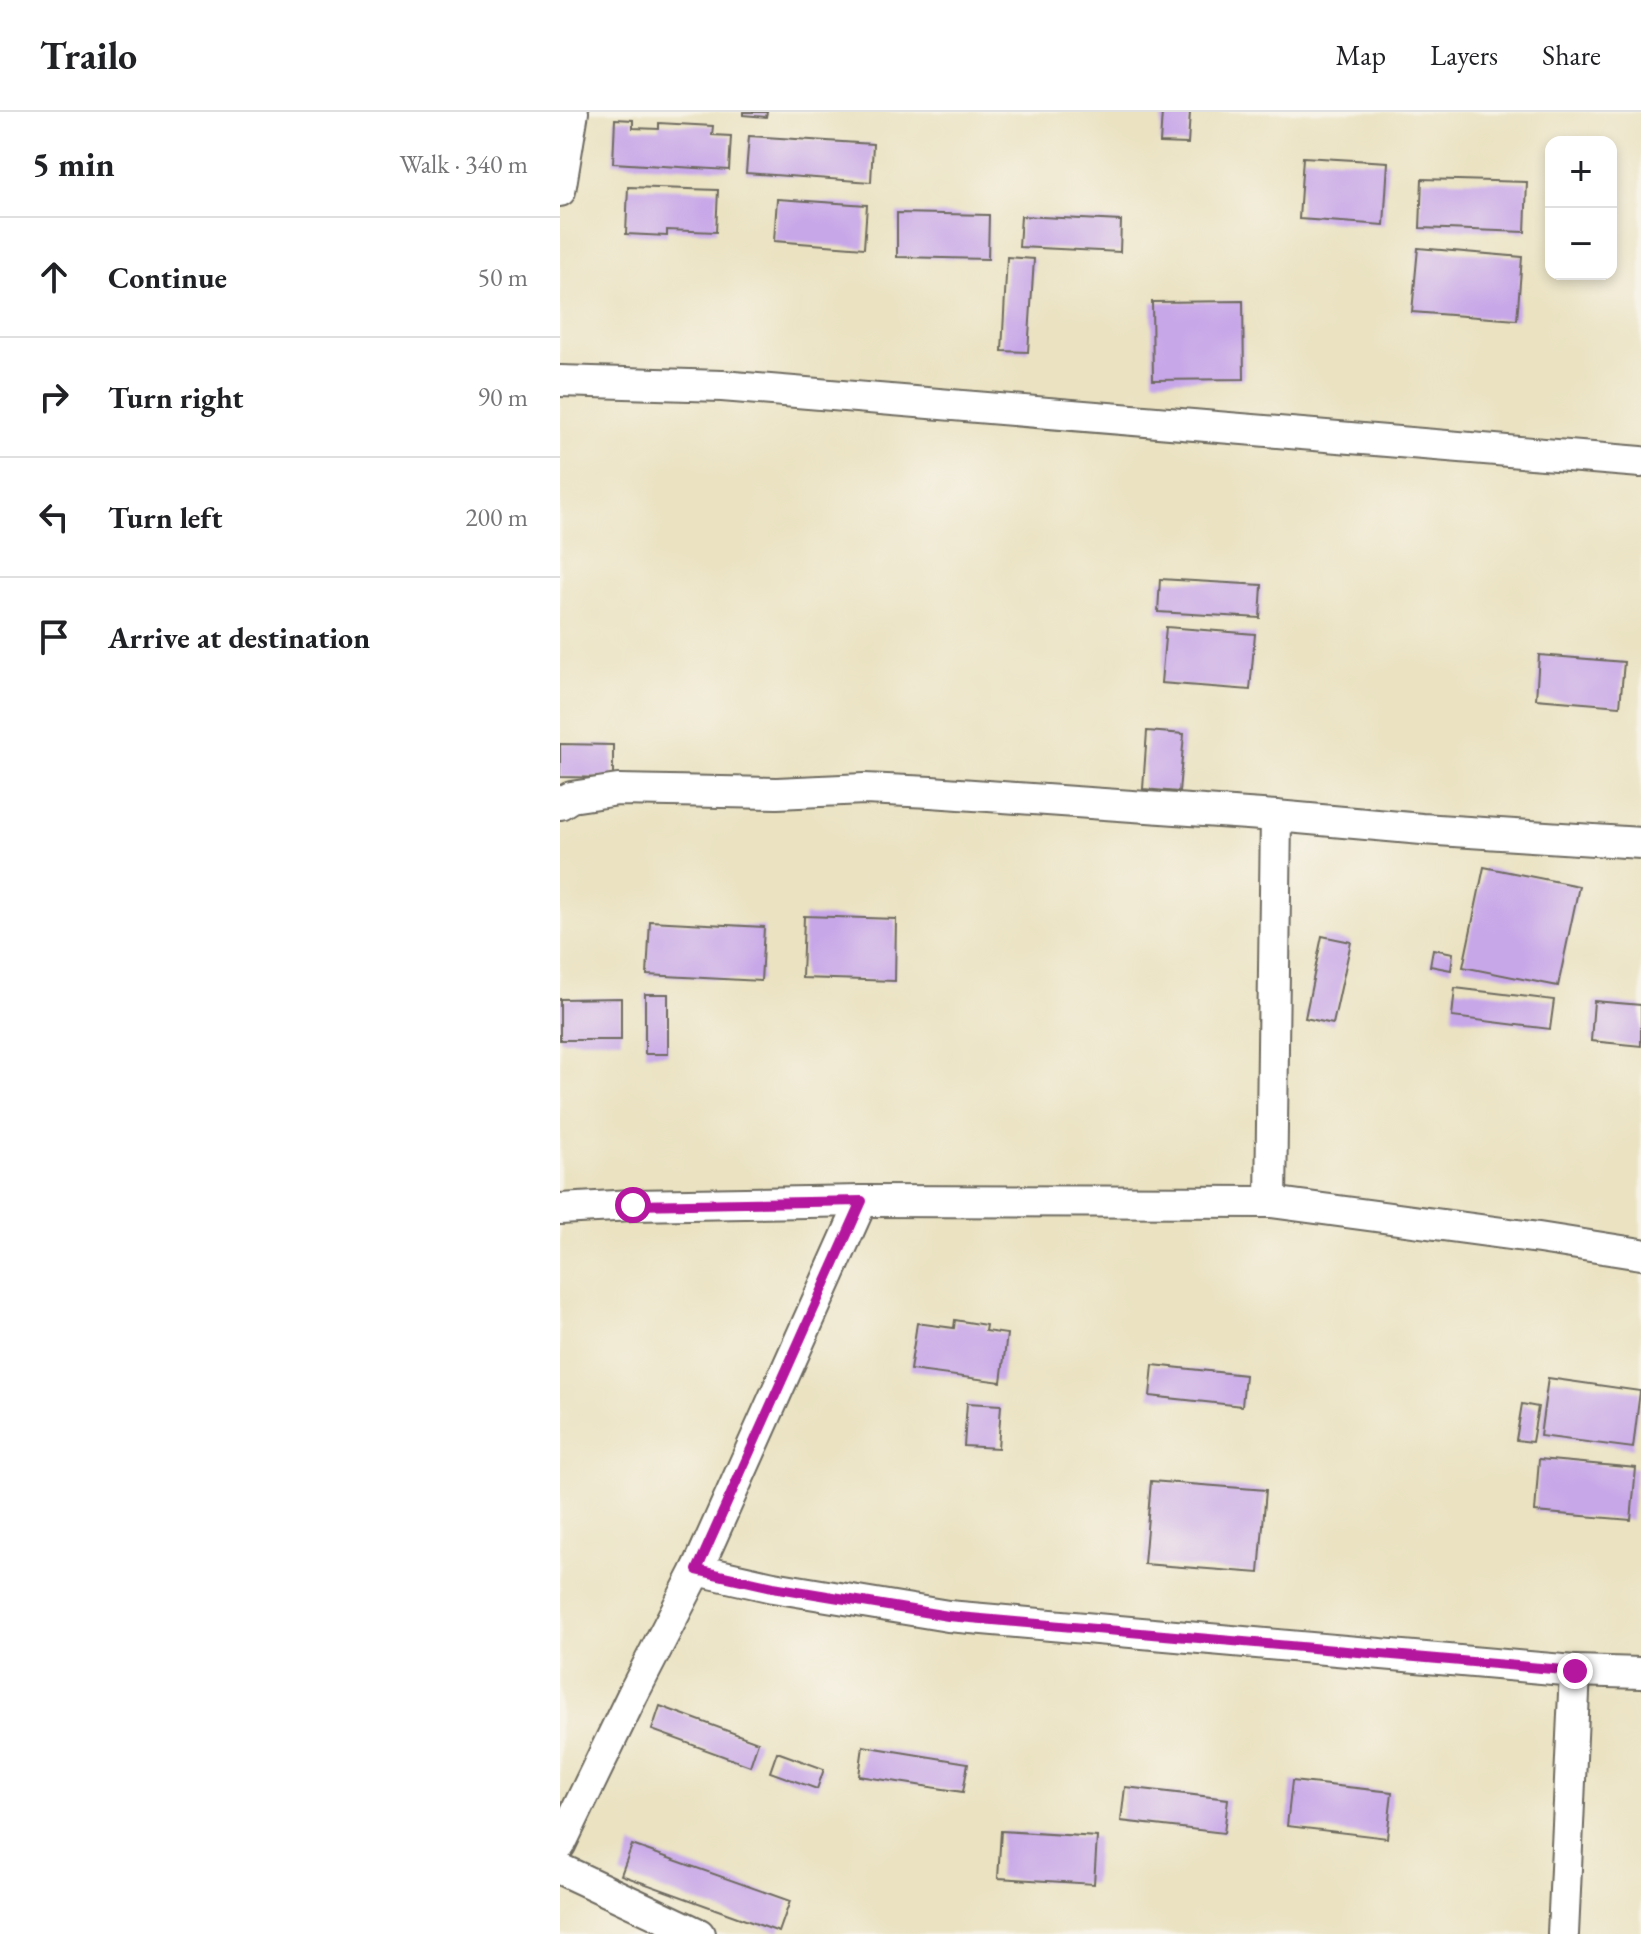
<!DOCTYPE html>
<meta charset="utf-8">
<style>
body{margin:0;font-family:"EB Garamond",serif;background:#f6f6f6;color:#202124}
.controls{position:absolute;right:24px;top:24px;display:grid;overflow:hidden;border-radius:16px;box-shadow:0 4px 12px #0003}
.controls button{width:72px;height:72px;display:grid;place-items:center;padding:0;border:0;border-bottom:2px solid #e0e0e0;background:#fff;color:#202124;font:40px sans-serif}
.stop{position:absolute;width:24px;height:24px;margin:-18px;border:6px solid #b5179e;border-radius:50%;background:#fff}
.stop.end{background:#b5179e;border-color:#fff;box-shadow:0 2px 8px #0008}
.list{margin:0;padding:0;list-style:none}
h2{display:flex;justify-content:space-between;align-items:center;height:104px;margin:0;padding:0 32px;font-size:34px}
h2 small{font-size:26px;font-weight:400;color:#757577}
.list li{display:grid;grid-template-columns:52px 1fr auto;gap:24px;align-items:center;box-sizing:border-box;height:120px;padding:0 32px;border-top:2px solid #e0e0e0}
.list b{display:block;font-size:30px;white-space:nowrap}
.list em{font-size:26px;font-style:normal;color:#757577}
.icon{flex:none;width:44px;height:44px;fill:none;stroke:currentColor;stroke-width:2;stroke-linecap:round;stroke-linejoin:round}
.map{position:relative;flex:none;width:1081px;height:1822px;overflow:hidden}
header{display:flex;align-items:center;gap:48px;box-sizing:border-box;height:112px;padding:0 40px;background:#fff;border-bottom:2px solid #e0e0e0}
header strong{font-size:38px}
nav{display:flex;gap:44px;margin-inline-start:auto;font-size:28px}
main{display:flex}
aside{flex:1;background:#fff}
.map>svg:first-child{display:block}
</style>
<header>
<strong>Trailo</strong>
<nav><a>Map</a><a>Layers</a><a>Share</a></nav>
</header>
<main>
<aside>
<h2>5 min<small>Walk · 340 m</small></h2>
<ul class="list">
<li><svg class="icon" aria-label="ahead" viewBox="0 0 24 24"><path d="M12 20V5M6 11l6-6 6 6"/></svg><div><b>Continue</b></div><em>50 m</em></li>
<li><svg class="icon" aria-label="right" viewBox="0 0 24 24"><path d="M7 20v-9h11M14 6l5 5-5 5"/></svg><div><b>Turn right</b></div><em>90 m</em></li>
<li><svg class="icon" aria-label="left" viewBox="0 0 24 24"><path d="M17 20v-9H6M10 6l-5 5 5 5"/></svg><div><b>Turn left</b></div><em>200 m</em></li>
<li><svg class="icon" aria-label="arrive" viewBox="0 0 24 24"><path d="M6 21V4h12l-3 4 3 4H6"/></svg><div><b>Arrive at destination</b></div></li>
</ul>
</aside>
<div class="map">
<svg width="1081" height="1822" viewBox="0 0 1081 1822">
<rect width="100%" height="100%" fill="#f7f3e8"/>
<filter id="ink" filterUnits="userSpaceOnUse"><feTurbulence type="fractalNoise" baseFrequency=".0125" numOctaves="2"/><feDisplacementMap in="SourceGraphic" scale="16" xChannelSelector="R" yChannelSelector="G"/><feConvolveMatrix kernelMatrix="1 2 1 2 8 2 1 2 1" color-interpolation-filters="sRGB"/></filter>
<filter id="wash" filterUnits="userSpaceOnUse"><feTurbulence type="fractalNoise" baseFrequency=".006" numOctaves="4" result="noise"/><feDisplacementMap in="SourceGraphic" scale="32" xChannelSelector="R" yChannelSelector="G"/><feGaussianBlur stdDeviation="1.8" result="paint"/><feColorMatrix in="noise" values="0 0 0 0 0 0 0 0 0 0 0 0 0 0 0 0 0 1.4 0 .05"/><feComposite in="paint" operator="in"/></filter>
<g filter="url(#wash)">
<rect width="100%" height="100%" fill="#eae2c1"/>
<g id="blocks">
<g fill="#c8a7e8">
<polygon points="183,0 207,0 206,5 183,3"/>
<polygon points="602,0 630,0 628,32 600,31"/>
<polygon points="55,7 73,8 73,16 99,17 99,11 153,14 152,23 171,24 169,58 53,51"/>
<polygon points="189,24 313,32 311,70 186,61"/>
<polygon points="743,45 828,50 824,113 739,107"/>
<polygon points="862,67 967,70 965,120 860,116"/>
<polygon points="68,75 158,78 156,120 107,118 107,124 66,122"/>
<polygon points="217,87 307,93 304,136 214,129"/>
<polygon points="337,101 429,103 428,147 337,145"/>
<polygon points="461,104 561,109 560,140 459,135"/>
<polygon points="858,136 962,145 957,208 852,200"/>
<polygon points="447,145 474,147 468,240 442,239"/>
<polygon points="683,189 684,267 593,268 592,190"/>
<polygon points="600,467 702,473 700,506 598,500"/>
<polygon points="606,515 695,522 690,578 601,571"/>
<polygon points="979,543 1064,550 1060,594 976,587"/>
<polygon points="587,619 624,622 619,680 583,677"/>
<polygon points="0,632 53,633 53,666 0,665"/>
<polygon points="924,755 1019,774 998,874 903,855"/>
<polygon points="244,804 336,807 335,869 242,866"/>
<polygon points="90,809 204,815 201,869 87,863"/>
<polygon points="762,824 791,830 773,912 745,906"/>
<polygon points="873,837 893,841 891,858 870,854"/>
<polygon points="895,876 994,888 990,917 892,905"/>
<rect x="85" y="882" width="23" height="60"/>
<polygon points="61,886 61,928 0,928 0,887"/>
<polygon points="1034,889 1081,893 1081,934 1031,929"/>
<polygon points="395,1208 426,1213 425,1219 447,1222 441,1270 350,1258 357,1211 394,1216"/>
<polygon points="593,1253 685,1263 682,1294 590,1284"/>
<polygon points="988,1266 1080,1279 1073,1336 980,1324"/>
<polygon points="407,1291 441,1293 438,1336 404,1334"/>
<polygon points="962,1292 978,1295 972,1330 956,1328"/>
<polygon points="979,1347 1076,1356 1071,1408 975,1400"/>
<polygon points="591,1369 706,1378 699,1461 584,1452"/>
<polygon points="100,1594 198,1630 190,1654 92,1618"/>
<polygon points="303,1634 408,1651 403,1680 299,1664"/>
<polygon points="217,1640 264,1657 257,1677 210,1660"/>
<polygon points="732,1669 832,1680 827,1726 727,1714"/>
<polygon points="565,1675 668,1687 664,1721 561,1709"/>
<polygon points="441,1719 537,1725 534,1772 438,1766"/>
<polygon points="72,1733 230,1789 219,1820 61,1763"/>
</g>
</g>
</g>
<g filter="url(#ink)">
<use href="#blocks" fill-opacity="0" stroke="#6e6b60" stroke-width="2"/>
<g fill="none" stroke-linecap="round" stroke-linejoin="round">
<g stroke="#6e6b60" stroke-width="34">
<g id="minor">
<polyline points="0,79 13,0"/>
<polyline points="0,269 162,274 1081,350"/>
<polyline points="0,692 11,685 58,678 217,681 304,677 371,680 716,704 862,717 1081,731"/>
<polyline points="711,1090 716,704"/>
<polyline points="0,1097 73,1093 302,1089 711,1090 979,1126 1081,1142"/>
<polyline points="137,1458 213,1475 388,1504 1015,1559 1081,1561"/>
<polyline points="0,1733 73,1582 137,1458 302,1089"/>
<polyline points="0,1757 139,1822"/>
<polyline points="1003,1822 1015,1559"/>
</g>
</g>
<use href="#minor" stroke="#fff" stroke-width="30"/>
</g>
</g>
<g fill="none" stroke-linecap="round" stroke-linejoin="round" filter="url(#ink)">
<polyline stroke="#b5179e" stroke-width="10" points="73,1093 302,1089 137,1458 213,1475 388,1504 1015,1559"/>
</g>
</svg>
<div class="controls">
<button>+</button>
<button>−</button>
</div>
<div class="stop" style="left:73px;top:1093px"></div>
<div class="stop end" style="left:1015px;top:1559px"></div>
</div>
</main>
